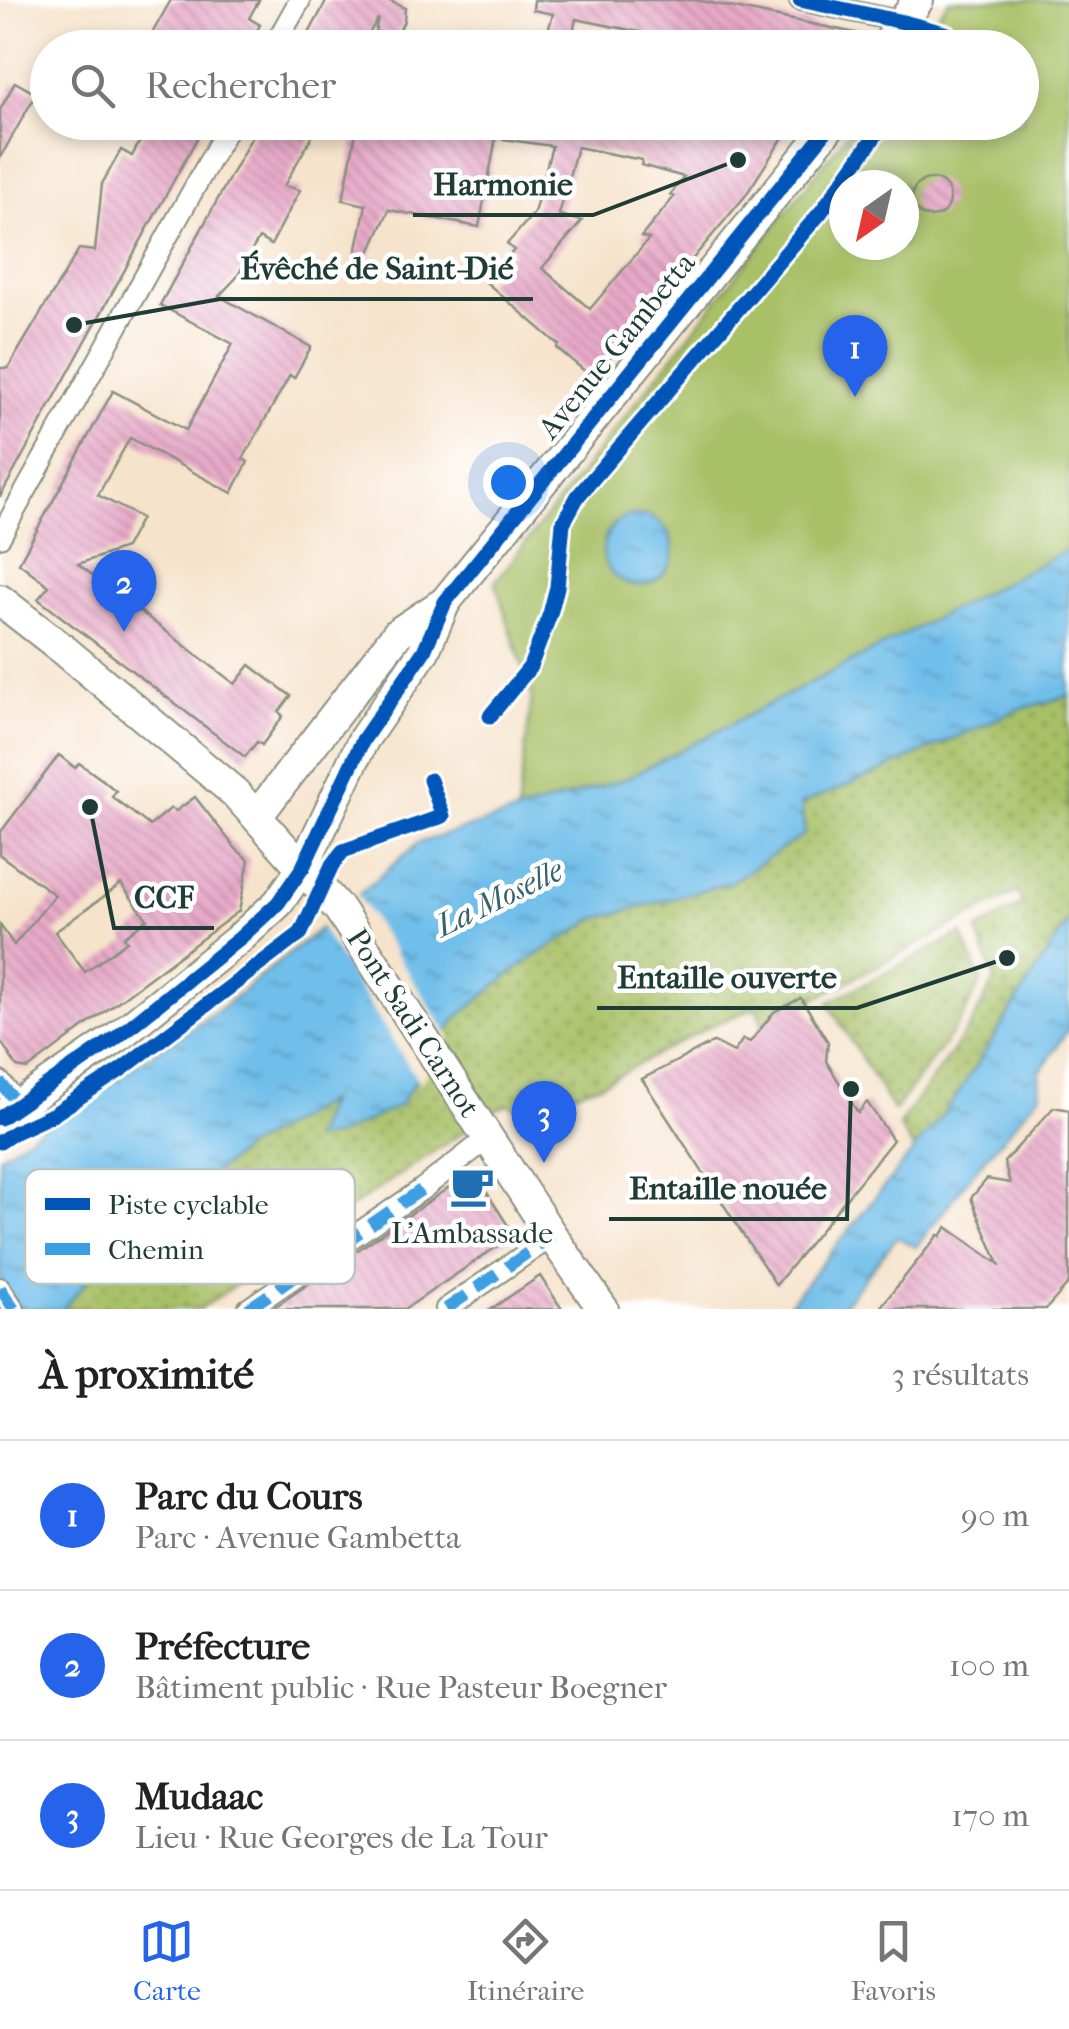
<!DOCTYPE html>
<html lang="fr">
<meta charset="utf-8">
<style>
body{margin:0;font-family:"IM FELL French Canon",serif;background:#f6f6f6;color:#222}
.compass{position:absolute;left:829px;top:170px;width:90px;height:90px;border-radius:50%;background:#fff;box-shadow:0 5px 15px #0003;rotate:214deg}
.you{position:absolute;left:508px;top:482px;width:35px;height:35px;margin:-25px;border:8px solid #fff;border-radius:50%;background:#1a73e8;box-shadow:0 0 0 15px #1a73e833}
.badge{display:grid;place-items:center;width:65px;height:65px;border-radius:50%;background:#2563eb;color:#fff;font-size:32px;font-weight:700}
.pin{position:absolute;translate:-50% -82px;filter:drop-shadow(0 2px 5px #0008)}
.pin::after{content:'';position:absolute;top:52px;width:35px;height:30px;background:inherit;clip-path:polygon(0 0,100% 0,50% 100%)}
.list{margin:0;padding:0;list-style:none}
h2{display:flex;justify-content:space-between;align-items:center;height:130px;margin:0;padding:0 40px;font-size:42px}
h2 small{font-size:32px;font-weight:400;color:#767676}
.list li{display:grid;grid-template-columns:65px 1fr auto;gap:30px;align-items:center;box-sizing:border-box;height:150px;padding:0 40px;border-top:2px solid #e0e0e0}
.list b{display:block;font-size:38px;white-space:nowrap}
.list p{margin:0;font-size:32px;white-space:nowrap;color:#767676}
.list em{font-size:32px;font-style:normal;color:#767676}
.icon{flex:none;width:55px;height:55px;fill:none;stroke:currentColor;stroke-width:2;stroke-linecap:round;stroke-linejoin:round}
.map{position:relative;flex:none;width:1069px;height:1309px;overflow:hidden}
.search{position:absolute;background:#fff;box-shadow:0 5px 15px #0003;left:30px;right:30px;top:30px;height:110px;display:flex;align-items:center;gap:25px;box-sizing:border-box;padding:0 35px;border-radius:55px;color:#767676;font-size:38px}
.sheet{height:580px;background:#fff}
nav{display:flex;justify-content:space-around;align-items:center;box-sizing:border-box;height:140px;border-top:2px solid #e0e0e0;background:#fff;font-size:28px;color:#767676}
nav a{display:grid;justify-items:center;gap:5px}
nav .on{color:#2563eb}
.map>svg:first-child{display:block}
</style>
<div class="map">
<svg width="1069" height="1309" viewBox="0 0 1069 1309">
<defs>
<pattern id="grass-dots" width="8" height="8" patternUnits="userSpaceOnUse" patternTransform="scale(2.5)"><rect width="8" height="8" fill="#a8c066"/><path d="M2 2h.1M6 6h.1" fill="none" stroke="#889d55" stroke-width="1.8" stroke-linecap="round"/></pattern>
<pattern id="water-ripples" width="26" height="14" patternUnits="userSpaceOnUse" patternTransform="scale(2.5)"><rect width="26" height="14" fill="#6fbeea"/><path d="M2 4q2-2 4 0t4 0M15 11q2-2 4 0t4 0" fill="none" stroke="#5b9cbe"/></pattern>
<pattern id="building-back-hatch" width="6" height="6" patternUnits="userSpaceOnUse" patternTransform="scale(2.5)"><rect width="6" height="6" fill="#e9aac9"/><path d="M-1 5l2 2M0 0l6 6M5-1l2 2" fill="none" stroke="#bc8ca4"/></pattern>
</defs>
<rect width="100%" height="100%" fill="#fff"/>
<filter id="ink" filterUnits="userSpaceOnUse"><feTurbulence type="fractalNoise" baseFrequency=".01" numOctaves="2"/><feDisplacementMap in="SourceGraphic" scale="20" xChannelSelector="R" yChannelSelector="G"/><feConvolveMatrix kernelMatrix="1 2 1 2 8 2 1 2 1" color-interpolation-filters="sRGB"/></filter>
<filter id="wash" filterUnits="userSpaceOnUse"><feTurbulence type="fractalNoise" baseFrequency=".0048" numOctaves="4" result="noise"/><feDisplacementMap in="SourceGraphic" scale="40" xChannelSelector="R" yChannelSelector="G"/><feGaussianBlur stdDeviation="2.25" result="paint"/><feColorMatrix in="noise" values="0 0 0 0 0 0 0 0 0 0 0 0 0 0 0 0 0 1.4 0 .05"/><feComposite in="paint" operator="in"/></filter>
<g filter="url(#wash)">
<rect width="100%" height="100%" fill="#f6e3cb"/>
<g fill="url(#grass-dots)" stroke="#647e4d" stroke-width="2.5">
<polygon points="1069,696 1069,919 952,1103 914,1150 899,1125 971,1025 995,980 977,931 1023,903 1017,892 763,1026 757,1007 712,1025 601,1084 523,1110 508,1104 497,1109 200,1309 63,1309 101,1264 244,1149 330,1100 314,1140 399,1106 457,1018 524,963 595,919 729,883 800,804 865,778 1017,710"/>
<polygon points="962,933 981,981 960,1022 894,1111 828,1003"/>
</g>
<path fill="#a8c066" stroke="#647e4d" stroke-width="2.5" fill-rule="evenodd" d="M 949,0 L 1069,0 L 1069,549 L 625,779 L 517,812 L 532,696 L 495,582 L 856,123 L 1022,122 L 1022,48 L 915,47 ZM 844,185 L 904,185 L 904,245 L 844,245 Z"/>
<g fill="url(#water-ripples)" stroke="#477e8f" stroke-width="2.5">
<circle cx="638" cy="550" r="35"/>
<polygon points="1069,549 1069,696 1017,710 865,778 801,804 805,834 729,883 595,919 524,963 457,1018 399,1106 336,1136 313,1140 328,1101 244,1149 101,1264 63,1309 0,1309 0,1156 224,1006 321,928 418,843 625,779"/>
<polygon points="1069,920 1069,1028 1039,1073 1040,1094 968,1179 916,1247 897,1237 840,1309 785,1309 952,1103"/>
</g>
<polygon fill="#f6e3cb" points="355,891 450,1037 420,1084 321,928 324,919"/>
<g id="blocks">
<g fill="url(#building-back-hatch)" fill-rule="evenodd">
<polygon points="171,0 259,0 249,18 260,25 247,48 183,48 165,45 166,38 150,37"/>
<polygon points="327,0 388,0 405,8 404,21 398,33 379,48 372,48 378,18 361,48 301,48"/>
<polygon points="534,0 696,0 870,36 866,48 688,48 689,42 576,19 569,48 543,48 553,14 533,10"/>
<polygon points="15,82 36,94 0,158 0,110"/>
<polygon points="150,122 206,122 0,497 0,368 8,368 79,249 95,251 102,184 121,150 132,156"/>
<polygon points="260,122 320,122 284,186 300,190 271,245 259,238 237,277 219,296 311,347 294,378 290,375 243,459 248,462 232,493 130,438 98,495 141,518 125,548 78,564 235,684 250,665 291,696 279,712 283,716 262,745 257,742 245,757 38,599 49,586 19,563 113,391 186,430 233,344 160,305"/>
<path d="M 358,122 L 740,122 L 754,125 L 755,122 L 793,122 L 746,195 L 593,378 L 557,348 L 559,345 L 487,283 L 514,250 L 507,244 L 534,213 L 552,146 L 496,138 L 479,227 L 389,210 L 362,270 L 353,267 L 366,205 L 343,200 ZM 577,147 L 642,160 L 641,165 L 684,177 L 670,195 L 674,197 L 641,237 L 649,239 L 590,309 L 542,268 L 582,221 L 559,215 Z"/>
<circle cx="931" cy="198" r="19"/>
<path d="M 59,755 L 75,768 L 79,763 L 104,781 L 116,791 L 112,797 L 150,826 L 171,808 L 176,811 L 195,797 L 236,849 L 249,860 L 239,911 L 28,1069 L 17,1067 L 0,1040 L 0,925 L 14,945 L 55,895 L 0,855 L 0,833 ZM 121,884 L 147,919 L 124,937 L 127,941 L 85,972 L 55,932 Z"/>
<polygon points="801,998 828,1042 826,1061 858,1113 867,1102 893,1140 776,1285 642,1079 714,1042 734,1052 743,1039 750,1042 774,1012"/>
<polygon points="1054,1107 1069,1110 1069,1283 1046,1309 879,1309 938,1235 941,1236 947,1227 999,1264 971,1198 987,1179 1010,1183 1004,1162"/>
<polygon points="473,1171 514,1235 405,1309 272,1309"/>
<polygon points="540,1276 562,1309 491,1309"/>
</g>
</g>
</g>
<g filter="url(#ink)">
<use href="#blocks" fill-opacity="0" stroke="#8a9080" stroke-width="2.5"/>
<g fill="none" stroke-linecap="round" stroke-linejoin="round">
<g stroke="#8a9080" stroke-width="24">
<g id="street">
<polyline points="800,0 903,22"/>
<polyline points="273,48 300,0"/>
<polyline points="0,537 231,122"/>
<polyline points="0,1082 19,1106"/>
<polyline points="0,1288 14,1309"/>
<polyline points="248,1309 421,1190 488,1138"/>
<polyline points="446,1309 552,1236"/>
</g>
</g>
<g stroke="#8a9080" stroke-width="34">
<g id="secondary">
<polyline points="885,48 918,0"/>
<polyline points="0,600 64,650 235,793 339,909 552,1236 603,1309"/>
<polyline points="257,816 398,633 445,602"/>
<polyline points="0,1118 116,1038 240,938 278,903 303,867 363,740 424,651 445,602 833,122"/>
</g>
</g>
<use href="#street" stroke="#fff" stroke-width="20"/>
<use href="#secondary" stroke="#fff" stroke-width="30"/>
<g stroke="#3c9ee2" stroke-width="12" stroke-dasharray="25 12" stroke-linecap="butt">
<polyline points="0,1082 19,1106"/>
<polyline points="0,1288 14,1309"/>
<polyline points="248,1309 421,1190"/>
<polyline points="446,1309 552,1236"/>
</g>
<g stroke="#fff" stroke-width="21">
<g id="cycleway">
<polyline points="800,0 903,22 948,34"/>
<polyline points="490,716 530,667 550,614 557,587 563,523 578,496 821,212 885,122"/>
<polyline points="0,1118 116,1038 240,938 278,903 303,867 363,740 424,651 445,602 833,122"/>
<polyline points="0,1142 15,1132 54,1114 122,1069 301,933 332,865 343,851 443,816 430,780"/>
</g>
</g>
<use href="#cycleway" stroke="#0057b8" stroke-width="15"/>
</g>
</g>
<defs>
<g id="cafe-bare" transform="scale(3.45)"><path d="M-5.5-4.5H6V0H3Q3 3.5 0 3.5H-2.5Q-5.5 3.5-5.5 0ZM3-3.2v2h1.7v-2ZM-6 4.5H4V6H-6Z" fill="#1f6fb2" stroke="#fff" stroke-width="2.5" paint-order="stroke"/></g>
</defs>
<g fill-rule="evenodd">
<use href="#cafe-bare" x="472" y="1186"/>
</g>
<g text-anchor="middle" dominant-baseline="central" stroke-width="9" stroke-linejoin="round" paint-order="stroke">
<g font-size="30" fill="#1f3d34" stroke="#fff">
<text transform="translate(617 346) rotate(-51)">Avenue Gambetta</text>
<text transform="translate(413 1023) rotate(57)">Pont Sadi Carnot</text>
</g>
<g font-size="30" fill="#1f3d34" stroke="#fff">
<text x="472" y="1233">L’Ambassade</text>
</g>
<g font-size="32" font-style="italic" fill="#37646b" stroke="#fff">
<text transform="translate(499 898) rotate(-26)">La Moselle</text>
</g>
</g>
<rect x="25" y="1169" width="330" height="115" rx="15" fill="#fff" stroke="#bcc5c2" stroke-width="2.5"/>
<rect x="45" y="1198" width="45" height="12" fill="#0057b8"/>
<rect x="45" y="1243" width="45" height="12" fill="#3c9ee2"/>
<g font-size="28" fill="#1f3d34">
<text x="108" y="1214">Piste cyclable</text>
<text x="108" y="1259">Chemin</text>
</g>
<path fill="none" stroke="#1f3d34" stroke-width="4" d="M738 160L593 215H413M74 325L220 299H533M90 807L114 928H214M1007 958L857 1008H597M851 1089L847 1219H609"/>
<g fill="#1f3d34" stroke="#fff" stroke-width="4">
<circle cx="738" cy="160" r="10"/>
<circle cx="74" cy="325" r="10"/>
<circle cx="90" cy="807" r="10"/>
<circle cx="1007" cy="958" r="10"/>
<circle cx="851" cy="1089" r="10"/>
</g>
<g font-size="32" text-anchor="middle" font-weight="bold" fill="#1f3d34" stroke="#fff" stroke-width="9" stroke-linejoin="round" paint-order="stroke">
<text x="503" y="195">Harmonie</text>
<text x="377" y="279">Évêché de Saint-Dié</text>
<text x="164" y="908">CCF</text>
<text x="727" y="988">Entaille ouverte</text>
<text x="728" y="1199">Entaille nouée</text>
</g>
</svg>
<svg class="compass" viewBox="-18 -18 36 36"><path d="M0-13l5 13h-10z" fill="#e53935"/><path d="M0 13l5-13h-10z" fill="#767676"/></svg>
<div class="you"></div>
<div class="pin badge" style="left:855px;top:397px">1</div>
<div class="pin badge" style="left:124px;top:632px">2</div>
<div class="pin badge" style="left:544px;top:1163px">3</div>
<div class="search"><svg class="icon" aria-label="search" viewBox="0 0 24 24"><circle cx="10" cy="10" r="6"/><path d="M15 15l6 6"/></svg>Rechercher</div>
</div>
<section class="sheet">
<h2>À proximité<small>3 résultats</small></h2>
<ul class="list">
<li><span class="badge">1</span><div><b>Parc du Cours</b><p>Parc · Avenue Gambetta</p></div><em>90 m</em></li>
<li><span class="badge">2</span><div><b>Préfecture</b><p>Bâtiment public · Rue Pasteur Boegner</p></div><em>100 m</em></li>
<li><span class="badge">3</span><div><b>Mudaac</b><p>Lieu · Rue Georges de La Tour</p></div><em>170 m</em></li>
</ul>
</section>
<nav>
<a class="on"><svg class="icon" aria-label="map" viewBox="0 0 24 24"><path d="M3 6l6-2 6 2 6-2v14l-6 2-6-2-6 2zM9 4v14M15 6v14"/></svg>Carte</a>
<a><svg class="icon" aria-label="directions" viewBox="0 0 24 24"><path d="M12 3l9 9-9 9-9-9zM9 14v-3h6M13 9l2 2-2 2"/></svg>Itinéraire</a>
<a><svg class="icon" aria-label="saved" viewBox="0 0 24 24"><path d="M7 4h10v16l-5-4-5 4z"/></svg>Favoris</a>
</nav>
